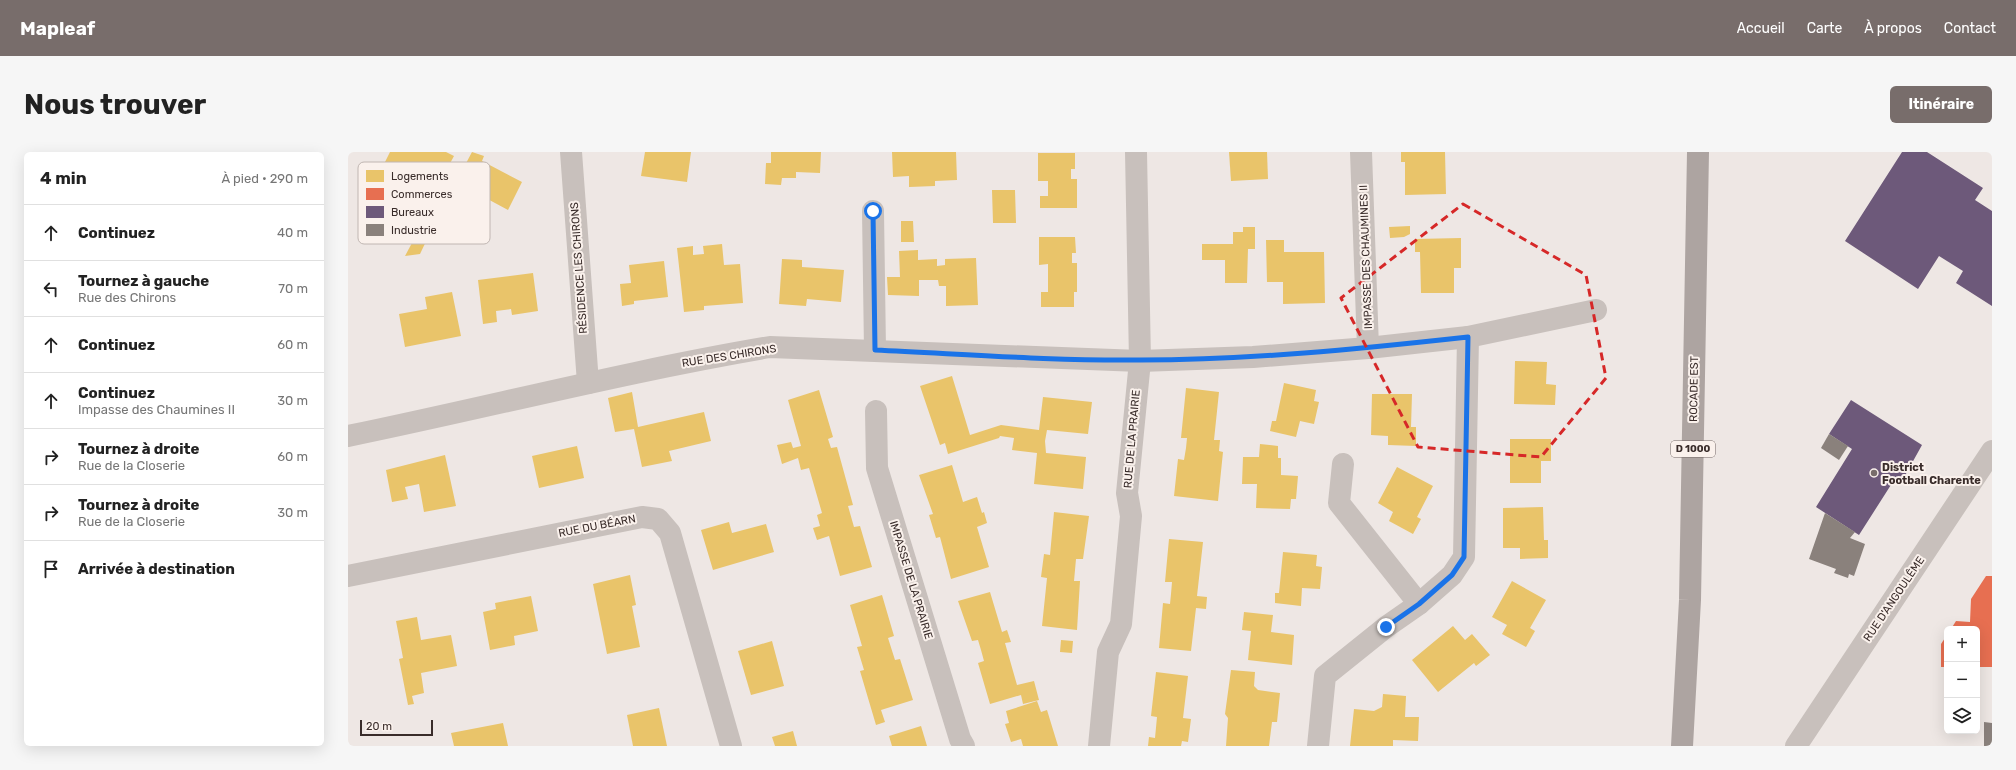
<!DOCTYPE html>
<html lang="fr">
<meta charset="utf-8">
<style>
body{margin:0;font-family:Rubik,sans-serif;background:#f6f6f6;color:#222}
.controls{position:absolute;right:12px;bottom:12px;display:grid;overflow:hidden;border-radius:6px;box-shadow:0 4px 16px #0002}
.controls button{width:36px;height:36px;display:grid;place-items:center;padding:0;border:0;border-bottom:1px solid #e0e0e0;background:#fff;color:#222;font:20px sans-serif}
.scale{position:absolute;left:12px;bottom:10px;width:73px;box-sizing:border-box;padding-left:4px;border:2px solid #392c2a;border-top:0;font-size:11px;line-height:14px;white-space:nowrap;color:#392c2a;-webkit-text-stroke:3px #faf1ec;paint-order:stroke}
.stop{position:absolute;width:12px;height:12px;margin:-9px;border:3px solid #1a73e8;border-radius:50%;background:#fff}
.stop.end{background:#1a73e8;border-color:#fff;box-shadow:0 1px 4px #0008}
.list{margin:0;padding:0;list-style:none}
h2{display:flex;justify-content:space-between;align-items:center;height:52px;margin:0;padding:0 16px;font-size:17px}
h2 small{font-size:13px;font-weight:400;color:#767676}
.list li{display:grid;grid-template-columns:26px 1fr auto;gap:12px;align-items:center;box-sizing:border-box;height:56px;padding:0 16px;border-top:1px solid #e0e0e0}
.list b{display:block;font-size:15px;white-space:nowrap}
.list p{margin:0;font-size:13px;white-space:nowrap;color:#767676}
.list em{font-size:13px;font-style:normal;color:#767676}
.icon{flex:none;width:22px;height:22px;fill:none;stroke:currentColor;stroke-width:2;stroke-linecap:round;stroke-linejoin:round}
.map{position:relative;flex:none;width:1644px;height:594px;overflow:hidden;border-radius:6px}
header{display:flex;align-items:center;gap:24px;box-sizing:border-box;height:56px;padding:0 20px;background:#786d6b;color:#fff}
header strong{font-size:19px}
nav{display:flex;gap:22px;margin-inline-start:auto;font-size:14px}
.intro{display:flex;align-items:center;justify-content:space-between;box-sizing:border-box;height:96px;padding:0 24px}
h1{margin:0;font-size:28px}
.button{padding:10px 18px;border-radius:6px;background:#786d6b;color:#fff;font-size:14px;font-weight:700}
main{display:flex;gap:24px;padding:0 24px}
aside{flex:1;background:#fff;border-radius:6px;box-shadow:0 4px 16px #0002}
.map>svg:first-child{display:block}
</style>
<header>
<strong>Mapleaf</strong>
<nav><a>Accueil</a><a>Carte</a><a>À propos</a><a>Contact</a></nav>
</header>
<div class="intro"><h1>Nous trouver</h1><a class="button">Itinéraire</a></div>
<main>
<aside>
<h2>4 min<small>À pied · 290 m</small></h2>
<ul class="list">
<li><svg class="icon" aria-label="ahead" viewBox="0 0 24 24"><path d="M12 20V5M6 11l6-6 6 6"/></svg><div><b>Continuez</b></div><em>40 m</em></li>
<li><svg class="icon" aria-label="left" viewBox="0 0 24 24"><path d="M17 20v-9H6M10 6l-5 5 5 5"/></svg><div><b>Tournez à gauche</b><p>Rue des Chirons</p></div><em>70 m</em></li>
<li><svg class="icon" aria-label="ahead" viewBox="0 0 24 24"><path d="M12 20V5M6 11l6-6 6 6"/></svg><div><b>Continuez</b></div><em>60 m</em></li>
<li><svg class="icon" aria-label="ahead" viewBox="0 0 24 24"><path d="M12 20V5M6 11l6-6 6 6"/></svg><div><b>Continuez</b><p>Impasse des Chaumines II</p></div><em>30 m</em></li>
<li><svg class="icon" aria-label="right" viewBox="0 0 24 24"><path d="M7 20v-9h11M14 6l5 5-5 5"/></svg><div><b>Tournez à droite</b><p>Rue de la Closerie</p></div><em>60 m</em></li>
<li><svg class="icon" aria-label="right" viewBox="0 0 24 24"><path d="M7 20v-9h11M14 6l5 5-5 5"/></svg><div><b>Tournez à droite</b><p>Rue de la Closerie</p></div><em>30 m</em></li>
<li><svg class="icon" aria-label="arrive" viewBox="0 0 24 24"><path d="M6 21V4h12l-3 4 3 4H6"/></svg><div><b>Arrivée à destination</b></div></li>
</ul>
</aside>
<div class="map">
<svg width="1644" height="594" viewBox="0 0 1644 594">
<rect width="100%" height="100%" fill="#eee7e4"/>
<g fill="#e9c46a">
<polygon points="42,0 98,0 106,4 87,39 37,10"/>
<polygon points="124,0 136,4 134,9 174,30 160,58 108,30"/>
<polygon points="297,0 343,0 339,30 293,24"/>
<polygon points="423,0 473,0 472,21 448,20 448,26 434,26 433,33 417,32 418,11 423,11"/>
<polygon points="544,0 608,0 609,28 587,29 587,34 561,35 561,24 545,25"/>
<polygon points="881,0 919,0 920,27 883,29"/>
<polygon points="1053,0 1097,0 1098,42 1057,43 1057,10 1053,10"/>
<polygon points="690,1 727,1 727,17 723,17 723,27 729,27 729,56 692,56 692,44 700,44 700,29 690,29"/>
<polygon points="644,38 667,38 668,71 645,71"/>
<polygon points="553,69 565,69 566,90 553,90"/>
<polygon points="1062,74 1062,82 1056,85 1042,86 1041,75"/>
<polygon points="895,75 907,75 907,97 900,97 899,131 877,131 877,108 854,108 854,92 885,92 885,80 895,80"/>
<polygon points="72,76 82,81 72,102 57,104"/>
<polygon points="691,85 727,85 728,101 724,101 724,111 729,111 729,140 726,140 726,155 693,155 693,140 700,140 700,112 691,113"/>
<polygon points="1113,86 1113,116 1106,116 1106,141 1073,141 1072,100 1067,100 1067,87"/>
<polygon points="918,88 936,88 936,100 976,100 977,151 935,152 935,130 919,130"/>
<polygon points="374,92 376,113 392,112 395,151 356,154 356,158 336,160 329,96 345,94 345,103 356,102 355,94"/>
<polygon points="570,98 570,108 589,107 589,114 597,113 597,107 628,106 630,153 598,154 598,134 591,134 590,128 571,128 571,144 540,143 539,125 552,125 551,99"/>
<polygon points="434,107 454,108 454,115 496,118 493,150 459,147 458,154 431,152"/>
<polygon points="316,109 320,145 286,149 286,152 274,154 272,132 283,131 281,113"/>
<polygon points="185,121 190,159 164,163 163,157 148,159 149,170 135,172 130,128"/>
<polygon points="104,140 113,184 57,195 51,162 79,157 77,145"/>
<polygon points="1167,209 1199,210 1198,232 1208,233 1207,253 1166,252"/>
<polygon points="604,224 622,283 653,273 691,278 695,245 744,250 740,282 699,278 697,289 698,301 738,305 735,337 686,332 689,301 664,298 666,286 652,284 651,286 600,302 597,291 592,293 572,234"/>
<polygon points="936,231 968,238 966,249 971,250 966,272 952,269 948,285 922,279 924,269 928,269"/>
<polygon points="838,236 871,240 866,288 872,288 871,299 875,300 870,349 826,344 830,307 836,308 838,296 839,286 833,286"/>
<polygon points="471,238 485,285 480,287 483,296 489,295 505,353 500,354 506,375 512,374 524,415 492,424 481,384 469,388 465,376 472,374 469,363 474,361 461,316 453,318 450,306 434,312 429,293 443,290 445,296 453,294 440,248"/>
<polygon points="284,240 290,275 356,260 363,289 321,299 324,309 294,315 286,277 267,280 260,246"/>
<polygon points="1024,242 1064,242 1063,275 1068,275 1068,294 1040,293 1040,284 1023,283"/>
<polygon points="1162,287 1203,287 1203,309 1193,309 1193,331 1162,331"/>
<polygon points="912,292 930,294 930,306 933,306 933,323 950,324 948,347 943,347 942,357 908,356 909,332 894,332 895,305 911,305"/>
<polygon points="229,294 236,326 191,336 184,304"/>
<polygon points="97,303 108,354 76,360 71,332 57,335 60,347 44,350 38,318"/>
<polygon points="604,313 615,350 629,345 634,361 636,360 639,371 629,375 641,415 603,427 592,385 588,386 581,363 585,362 571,323"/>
<polygon points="1049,315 1085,334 1069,365 1073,367 1065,382 1041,369 1045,360 1030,351"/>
<polygon points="1195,355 1196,388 1200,388 1200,406 1172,407 1172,396 1155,396 1155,356"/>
<polygon points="706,360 741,364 735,407 728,407 726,429 732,429 729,478 694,474 699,426 693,425 696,402 702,403"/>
<polygon points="381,370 384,381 418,372 426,400 365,418 353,378"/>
<polygon points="821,387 855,390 849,444 859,445 858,457 848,456 843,499 811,496 815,451 822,452 823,442 824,430 817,430"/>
<polygon points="935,400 969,403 968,414 974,415 972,437 954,436 953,454 927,451 927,441 931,441"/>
<polygon points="282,423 288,453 284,454 292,495 259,502 245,432"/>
<polygon points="1164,429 1198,448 1182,476 1187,479 1178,495 1154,482 1159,473 1144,465"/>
<polygon points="642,440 654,480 659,478 663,490 657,491 669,533 686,529 691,548 675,552 673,543 642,552 630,511 636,509 633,498 630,488 624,489 610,449"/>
<polygon points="534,443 546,484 540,486 547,508 552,507 565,548 533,558 537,570 528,573 512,519 516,518 509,495 514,494 502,453"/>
<polygon points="183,444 190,479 166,484 167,493 142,498 135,460 148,457 147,451"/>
<polygon points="896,460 925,463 923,480 946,483 944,513 900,508 903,479 894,478"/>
<polygon points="69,465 73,488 103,483 109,514 73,521 76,541 64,544 66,552 60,553 51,507 55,506 48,469"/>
<polygon points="1105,474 1117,488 1124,482 1142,503 1128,514 1126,511 1090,540 1064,508"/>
<polygon points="713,488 725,489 724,501 712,500"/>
<polygon points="424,489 436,534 403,543 390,499"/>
<polygon points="883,518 907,520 906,534 910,538 932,541 929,570 924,570 921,594 878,594 880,566 877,562"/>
<polygon points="808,520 840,524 835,566 843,567 840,590 834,589 833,594 800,594 801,585 807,586 809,565 803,564"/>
<polygon points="1035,542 1058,544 1057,565 1071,565 1070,589 1045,588 1045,594 1002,594 1006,557 1026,559 1034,555"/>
<polygon points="689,549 693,560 699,558 710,594 675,594 673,587 663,590 657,572 661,571 658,559"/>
<polygon points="311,556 319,594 285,594 279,563"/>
<polygon points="155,571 160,594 106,594 103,581"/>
<polygon points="573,574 579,594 544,594 541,584"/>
<polygon points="445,579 449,594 427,594 424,585"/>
</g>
<g fill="#e76f51">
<polygon points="1638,424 1644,424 1644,515 1629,515 1629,477 1603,477 1608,469 1622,470 1623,447"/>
<polygon points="1599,483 1599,515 1593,515 1593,492"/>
</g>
<g fill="#6d597a">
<polygon points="1554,0 1579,0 1635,36 1627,48 1644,59 1644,154 1608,131 1615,119 1591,104 1570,137 1497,89"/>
<polygon points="1503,248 1574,293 1554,329 1548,325 1511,383 1468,355 1504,297 1481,282"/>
</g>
<g fill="#8a817c">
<polygon points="1481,282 1500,294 1491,308 1473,296"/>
<polygon points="1477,361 1507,380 1502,386 1517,392 1506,424 1501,422 1500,426 1486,421 1488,417 1461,407"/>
<polygon points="1636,570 1644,571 1644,594 1636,594"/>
</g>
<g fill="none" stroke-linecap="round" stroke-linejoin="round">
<g stroke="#c8c0bc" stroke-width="22">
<polyline points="223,0 240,231"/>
<polyline points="1013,0 1020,196 1120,185 1248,158"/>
<polyline points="525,59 527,198"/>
<polyline points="528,259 529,316 612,587 616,594"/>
<path d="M 0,284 C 141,255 280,219 422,195 L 792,209 L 905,205 L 1020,196"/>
<polyline points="995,312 991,351 1071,452"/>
<polyline points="0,424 294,365 310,367 322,381 383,594"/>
<polyline points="751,594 760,500 773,472 783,364 779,341 792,209 788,0"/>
<polyline points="970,594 977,524 1038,475 1071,452 1104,423 1116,405 1120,185"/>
<polyline points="1448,594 1644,299"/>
</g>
<polyline stroke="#ada4a1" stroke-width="22" points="1334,594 1342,448 1350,0"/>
</g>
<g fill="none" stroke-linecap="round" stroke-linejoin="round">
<path stroke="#1a73e8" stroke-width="5" d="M 525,59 L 527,198 C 615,202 704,209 792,208 C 902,208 1011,197 1120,185 L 1116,405 L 1104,423 L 1071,452 L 1038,475"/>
</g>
<path fill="none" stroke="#d62828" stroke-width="3" stroke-dasharray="8 5" stroke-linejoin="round" d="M 1115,52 L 1238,123 L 1258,226 L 1193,305 L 1070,295 L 993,146 Z"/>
<circle fill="#786d6b" stroke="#faf1ec" stroke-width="1.5" cx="1526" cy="321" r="4"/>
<g text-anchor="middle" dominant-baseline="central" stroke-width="4" stroke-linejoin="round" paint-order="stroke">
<rect fill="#faf1ec" stroke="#736764" stroke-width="1" x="1323" y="289" width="44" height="16" rx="3"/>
<g font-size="10" font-weight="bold" fill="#392c2a">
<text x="1345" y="297">D 1000</text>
</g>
<g font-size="11" fill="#392c2a" stroke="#faf1ec">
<text transform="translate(1018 105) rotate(-92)">IMPASSE DES CHAUMINES II</text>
<text transform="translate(231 116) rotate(-94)">RÉSIDENCE LES CHIRONS</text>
<text transform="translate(381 204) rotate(-9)">RUE DES CHIRONS</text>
<text transform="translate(1346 237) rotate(-89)">ROCADE EST</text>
<text transform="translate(784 287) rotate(-85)">RUE DE LA PRAIRIE</text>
<text transform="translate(249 374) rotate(-11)">RUE DU BÉARN</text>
<text transform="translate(563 428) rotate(73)">IMPASSE DE LA PRAIRIE</text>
<text transform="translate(1546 447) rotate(-56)">RUE D'ANGOULÊME</text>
</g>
<g font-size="11" font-weight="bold" fill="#392c2a" stroke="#faf1ec" text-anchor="start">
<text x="1534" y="315">District<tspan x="1534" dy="13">Football Charente</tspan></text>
</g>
</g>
<rect x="10" y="10" width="132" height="82" rx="6" fill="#faf1ec" stroke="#c0b6b2" stroke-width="1"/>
<rect x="18" y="18" width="18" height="12" fill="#e9c46a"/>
<rect x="18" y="36" width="18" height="12" fill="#e76f51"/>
<rect x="18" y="54" width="18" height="12" fill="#6d597a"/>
<rect x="18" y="72" width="18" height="12" fill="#8a817c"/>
<g font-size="11" fill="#392c2a">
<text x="43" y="28">Logements</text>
<text x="43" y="46">Commerces</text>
<text x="43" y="64">Bureaux</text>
<text x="43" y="82">Industrie</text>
</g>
</svg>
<div class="controls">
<button>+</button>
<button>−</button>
<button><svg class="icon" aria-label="layers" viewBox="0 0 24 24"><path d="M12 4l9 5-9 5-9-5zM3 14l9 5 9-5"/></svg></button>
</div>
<div class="scale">20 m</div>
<div class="stop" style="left:525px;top:59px"></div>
<div class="stop end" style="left:1038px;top:475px"></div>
</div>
</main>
